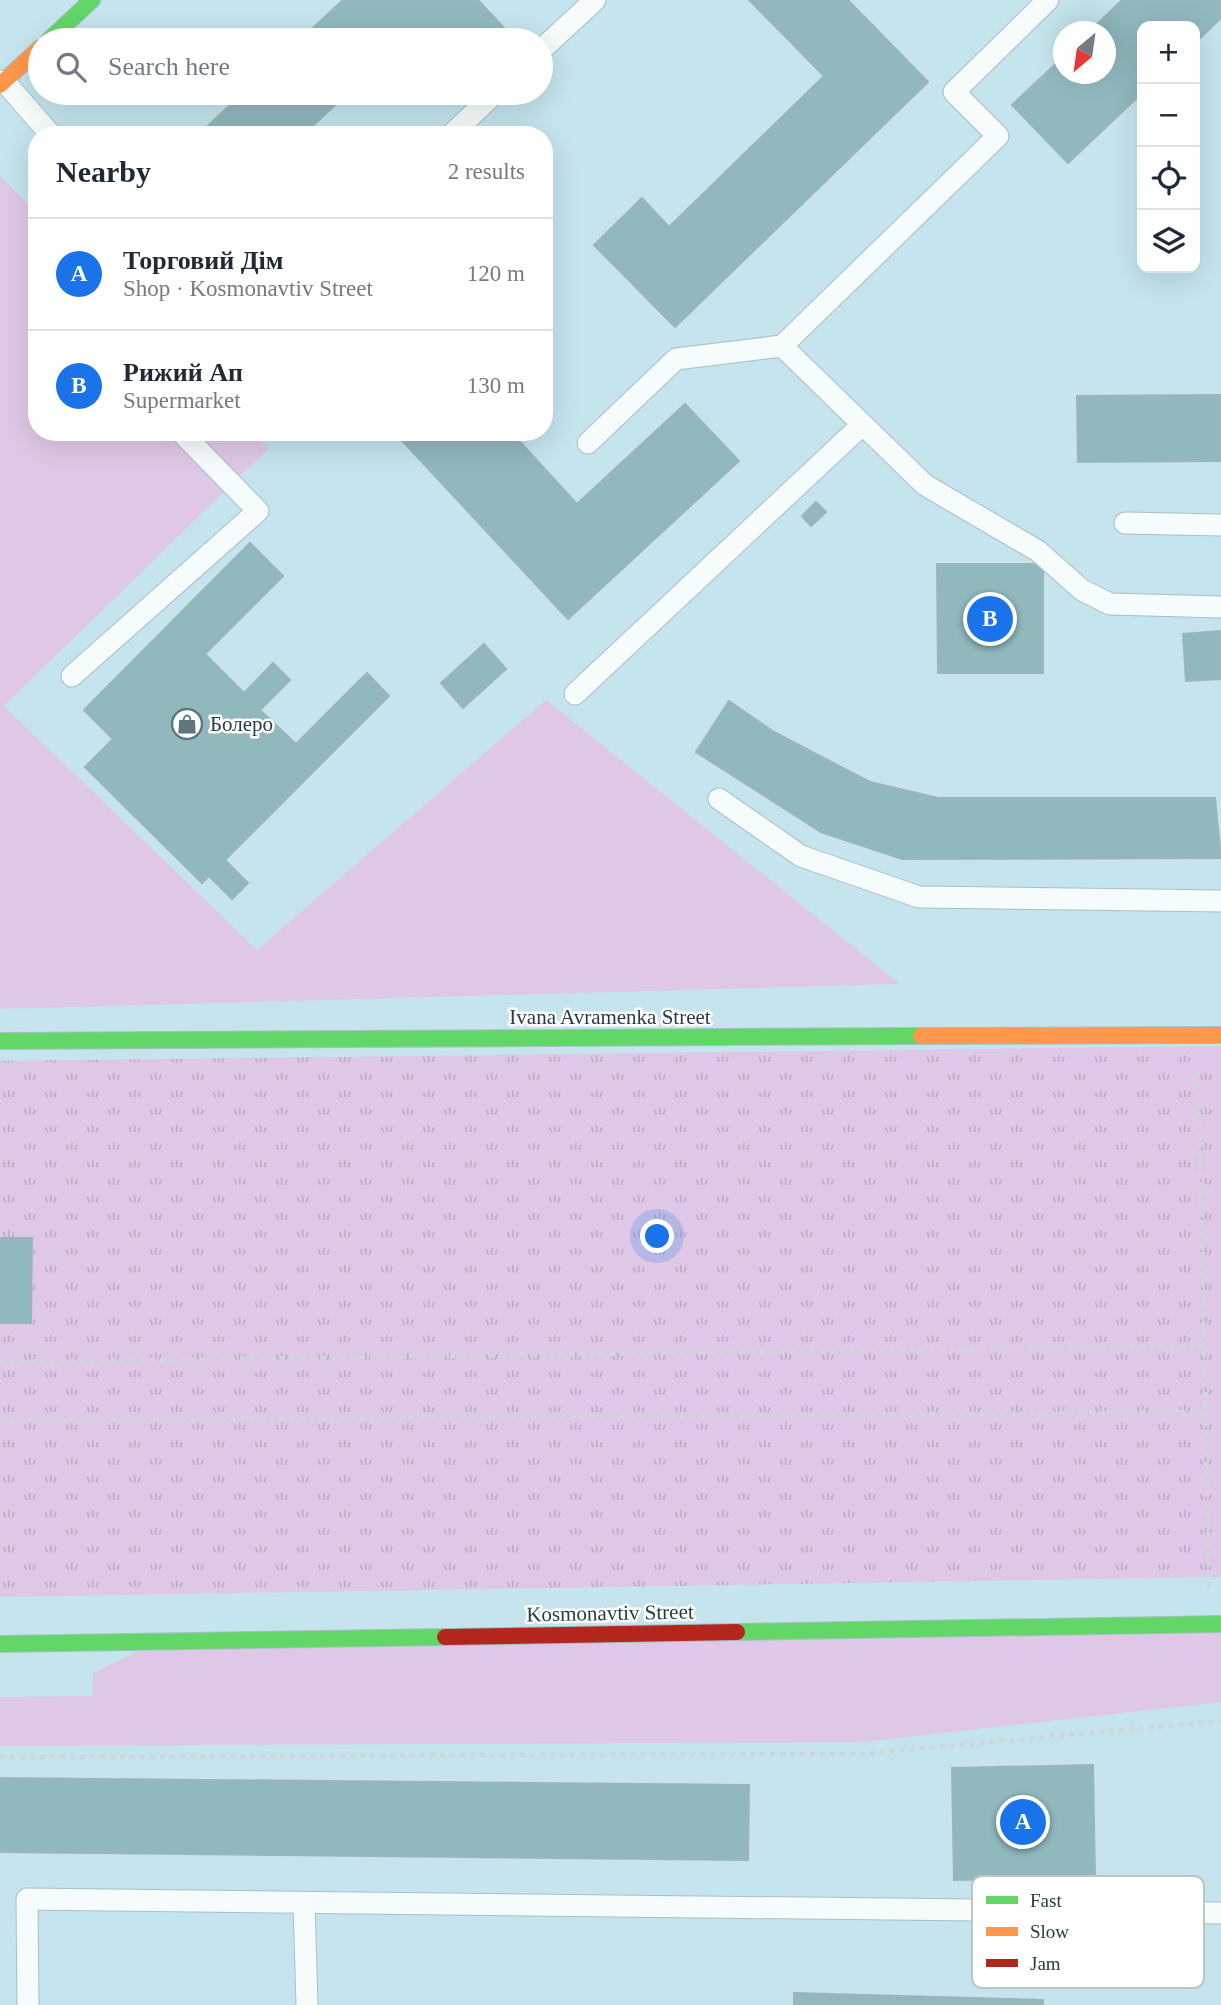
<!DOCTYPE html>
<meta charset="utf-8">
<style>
body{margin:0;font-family:"Times New Roman",serif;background:#f6f6f7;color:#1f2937}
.controls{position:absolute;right:21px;top:21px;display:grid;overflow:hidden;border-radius:14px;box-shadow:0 7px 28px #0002}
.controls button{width:63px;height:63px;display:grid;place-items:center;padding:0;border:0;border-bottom:2px solid #e0e1e3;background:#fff;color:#1f2937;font:35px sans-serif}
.compass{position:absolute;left:1053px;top:21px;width:63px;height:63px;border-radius:50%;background:#fff;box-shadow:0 7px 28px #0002;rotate:209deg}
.you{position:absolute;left:658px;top:1237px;width:24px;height:24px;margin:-18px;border:5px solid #fff;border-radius:50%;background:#1a73e8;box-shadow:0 0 0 10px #1a73e833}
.badge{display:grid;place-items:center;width:46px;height:46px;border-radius:50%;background:#1a73e8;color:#fff;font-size:23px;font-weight:700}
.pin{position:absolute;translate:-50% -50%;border:4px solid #fff;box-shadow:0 2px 7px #0006}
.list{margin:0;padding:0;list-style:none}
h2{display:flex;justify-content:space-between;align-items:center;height:91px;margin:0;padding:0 28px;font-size:30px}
h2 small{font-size:23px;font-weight:400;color:#747a83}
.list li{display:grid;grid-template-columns:46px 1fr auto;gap:21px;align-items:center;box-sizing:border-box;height:112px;padding:0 28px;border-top:2px solid #e0e1e3}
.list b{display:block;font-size:26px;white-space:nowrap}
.list p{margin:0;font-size:23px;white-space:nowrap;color:#747a83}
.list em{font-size:23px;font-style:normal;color:#747a83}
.icon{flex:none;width:38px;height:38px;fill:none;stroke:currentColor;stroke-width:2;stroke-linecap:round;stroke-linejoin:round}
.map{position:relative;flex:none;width:1221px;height:2005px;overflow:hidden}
.search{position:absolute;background:#fff;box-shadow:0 7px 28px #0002;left:28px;top:28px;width:525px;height:77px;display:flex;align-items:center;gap:18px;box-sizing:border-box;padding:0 24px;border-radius:38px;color:#747a83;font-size:26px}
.panel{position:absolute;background:#fff;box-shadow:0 7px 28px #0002;left:28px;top:126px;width:525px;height:315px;border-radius:28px}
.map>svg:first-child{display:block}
</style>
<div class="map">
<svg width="1221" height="2005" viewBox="0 0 1221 2005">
<defs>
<pattern id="park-tufts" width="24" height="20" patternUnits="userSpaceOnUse" patternTransform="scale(1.75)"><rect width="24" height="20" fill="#dfc8e7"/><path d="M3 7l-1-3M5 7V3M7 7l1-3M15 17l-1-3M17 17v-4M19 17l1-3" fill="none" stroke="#bfadc7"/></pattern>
</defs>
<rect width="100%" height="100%" fill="#c5e4ed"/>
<g fill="#dfc8e7">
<polygon points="0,176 37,213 37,432 253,432 269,448 4,706 257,950 546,700 900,984 0,1009"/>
<polygon points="1221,1632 1221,1702 862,1742 0,1746 0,1697 93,1696 93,1673 141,1650"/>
</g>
<polygon fill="url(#park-tufts)" points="1221,1046 1221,1577 0,1597 0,1061"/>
<g fill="#90b8bd" stroke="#9cb5b9" stroke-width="2">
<polygon points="343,0 478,0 505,29 493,40 417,40 411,34 405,40 300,40"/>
<polygon points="749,0 848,0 928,82 675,327 594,245 642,198 669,227 824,76"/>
<polygon points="1122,0 1221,0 1221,18 1195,43 1195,26 1142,26 1142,93 1068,163 1012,105 1064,56 1064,74 1106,74 1106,32 1089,32"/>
<polygon points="243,93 348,93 303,135 198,135"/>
<polygon points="1221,395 1221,461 1078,462 1077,396"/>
<polygon points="685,404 739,461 568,619 394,432 511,432 577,504"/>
<polygon points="816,502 826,512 811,526 802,516"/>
<polygon points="250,543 283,576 205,654 244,693 273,663 290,680 260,710 296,744 367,673 389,696 225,860 248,883 232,899 209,876 202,883 85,767 113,739 84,710"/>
<polygon points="937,564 1043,564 1043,673 938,673"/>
<polygon points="1221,631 1221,679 1186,681 1183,634"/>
<polygon points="484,644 506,669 463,708 441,683"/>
<polygon points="729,701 774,732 870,782 938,798 1215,798 1221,858 902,859 821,832 696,752"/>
<polygon points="0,1238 32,1238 31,1323 0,1323"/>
<polygon points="1093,1765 1095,1877 954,1880 952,1768"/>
<polygon points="0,1778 749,1785 748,1860 0,1852"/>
<polygon points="794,1993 1043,2000 1043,2005 794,2005"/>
</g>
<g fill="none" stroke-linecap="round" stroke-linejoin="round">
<g stroke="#a8c0c7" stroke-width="23">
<g id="lane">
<polyline points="541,50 595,0"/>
<polyline points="4,81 51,135"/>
<polyline points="451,135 495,93"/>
<polyline points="782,346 925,485 1038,551 1082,590 1110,604 1221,607"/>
<polyline points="588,443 676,359 782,346 998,136 954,92 1048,0"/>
<polyline points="1125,523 1221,525"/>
<polyline points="72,676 258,511 181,432"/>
<polyline points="575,694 862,425"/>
<polyline points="719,799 801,856 919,897 1221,901"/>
<polyline points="304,1903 307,2005"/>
<polyline points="28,2005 27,1899 1221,1913"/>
</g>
</g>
<g stroke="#a8c0c7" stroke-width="18">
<g id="fast">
<polyline points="49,40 92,0"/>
<polyline points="0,1041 921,1036"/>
<polyline points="737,1632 1221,1624"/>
<polyline points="0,1644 445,1637"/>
</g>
</g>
<g stroke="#a8c0c7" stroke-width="18">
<g id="slow">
<polyline points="0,85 40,48"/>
<polyline points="921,1036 1221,1035"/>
</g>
</g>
<g stroke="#a8c0c7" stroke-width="18">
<polyline id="jam" points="445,1637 737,1632"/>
</g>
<g stroke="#ced7da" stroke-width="4.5" stroke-dasharray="5 5" stroke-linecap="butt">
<polyline points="1198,1072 1209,1588"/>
<polyline points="0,1362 1203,1346"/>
<polyline points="0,1421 1204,1412"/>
<polyline points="0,1757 861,1754 1221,1721"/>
</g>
<use href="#lane" stroke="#f6fbfc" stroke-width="21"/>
<use href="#fast" stroke="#63d668" stroke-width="16"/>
<use href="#slow" stroke="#ff974d" stroke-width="16"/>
<use href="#jam" stroke="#b3261e" stroke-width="16"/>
</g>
<defs>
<g id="shop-ring" transform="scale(1.575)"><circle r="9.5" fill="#fff" stroke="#5e777e" stroke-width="1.5"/><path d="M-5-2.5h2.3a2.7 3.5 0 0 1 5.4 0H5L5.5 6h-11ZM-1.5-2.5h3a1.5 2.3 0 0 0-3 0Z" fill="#5e777e"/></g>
</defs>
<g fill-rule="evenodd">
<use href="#shop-ring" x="187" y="724"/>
</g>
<g text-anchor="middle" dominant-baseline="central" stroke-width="5" stroke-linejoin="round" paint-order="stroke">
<g font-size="21" fill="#263d43" stroke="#fff" text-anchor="start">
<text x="210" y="724">Болеро</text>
</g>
<g font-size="21" fill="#263d43" stroke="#fff">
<text x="610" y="1017">Ivana Avramenka Street</text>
<text transform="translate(610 1613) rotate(-1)">Kosmonavtiv Street</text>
</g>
</g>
<rect x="972" y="1876" width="232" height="112" rx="10" fill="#fff" stroke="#bec5c7" stroke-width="2"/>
<rect x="986" y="1896" width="32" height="8" fill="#63d668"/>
<rect x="986" y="1927" width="32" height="9" fill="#ff974d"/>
<rect x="986" y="1959" width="32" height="8" fill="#b3261e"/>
<g font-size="19" fill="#263d43">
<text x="1030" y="1907">Fast</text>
<text x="1030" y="1938">Slow</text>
<text x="1030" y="1970">Jam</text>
</g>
</svg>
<div class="controls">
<button>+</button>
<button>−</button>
<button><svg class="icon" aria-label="locate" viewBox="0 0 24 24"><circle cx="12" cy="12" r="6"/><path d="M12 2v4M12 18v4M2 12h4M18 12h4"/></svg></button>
<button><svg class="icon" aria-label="layers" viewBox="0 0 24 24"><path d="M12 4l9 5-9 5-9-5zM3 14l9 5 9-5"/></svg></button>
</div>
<svg class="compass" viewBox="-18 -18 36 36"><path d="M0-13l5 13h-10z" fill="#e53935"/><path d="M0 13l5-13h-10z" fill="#747a83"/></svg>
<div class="you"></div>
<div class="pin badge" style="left:1023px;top:1822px">A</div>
<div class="pin badge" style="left:990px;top:619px">B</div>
<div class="search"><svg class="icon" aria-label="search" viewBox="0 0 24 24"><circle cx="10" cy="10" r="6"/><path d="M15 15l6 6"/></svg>Search here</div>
<section class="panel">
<h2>Nearby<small>2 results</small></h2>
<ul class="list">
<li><span class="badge">A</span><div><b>Торговий Дім</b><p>Shop · Kosmonavtiv Street</p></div><em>120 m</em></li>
<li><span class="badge">B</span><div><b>Рижий Ап</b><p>Supermarket</p></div><em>130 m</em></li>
</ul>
</section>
</div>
